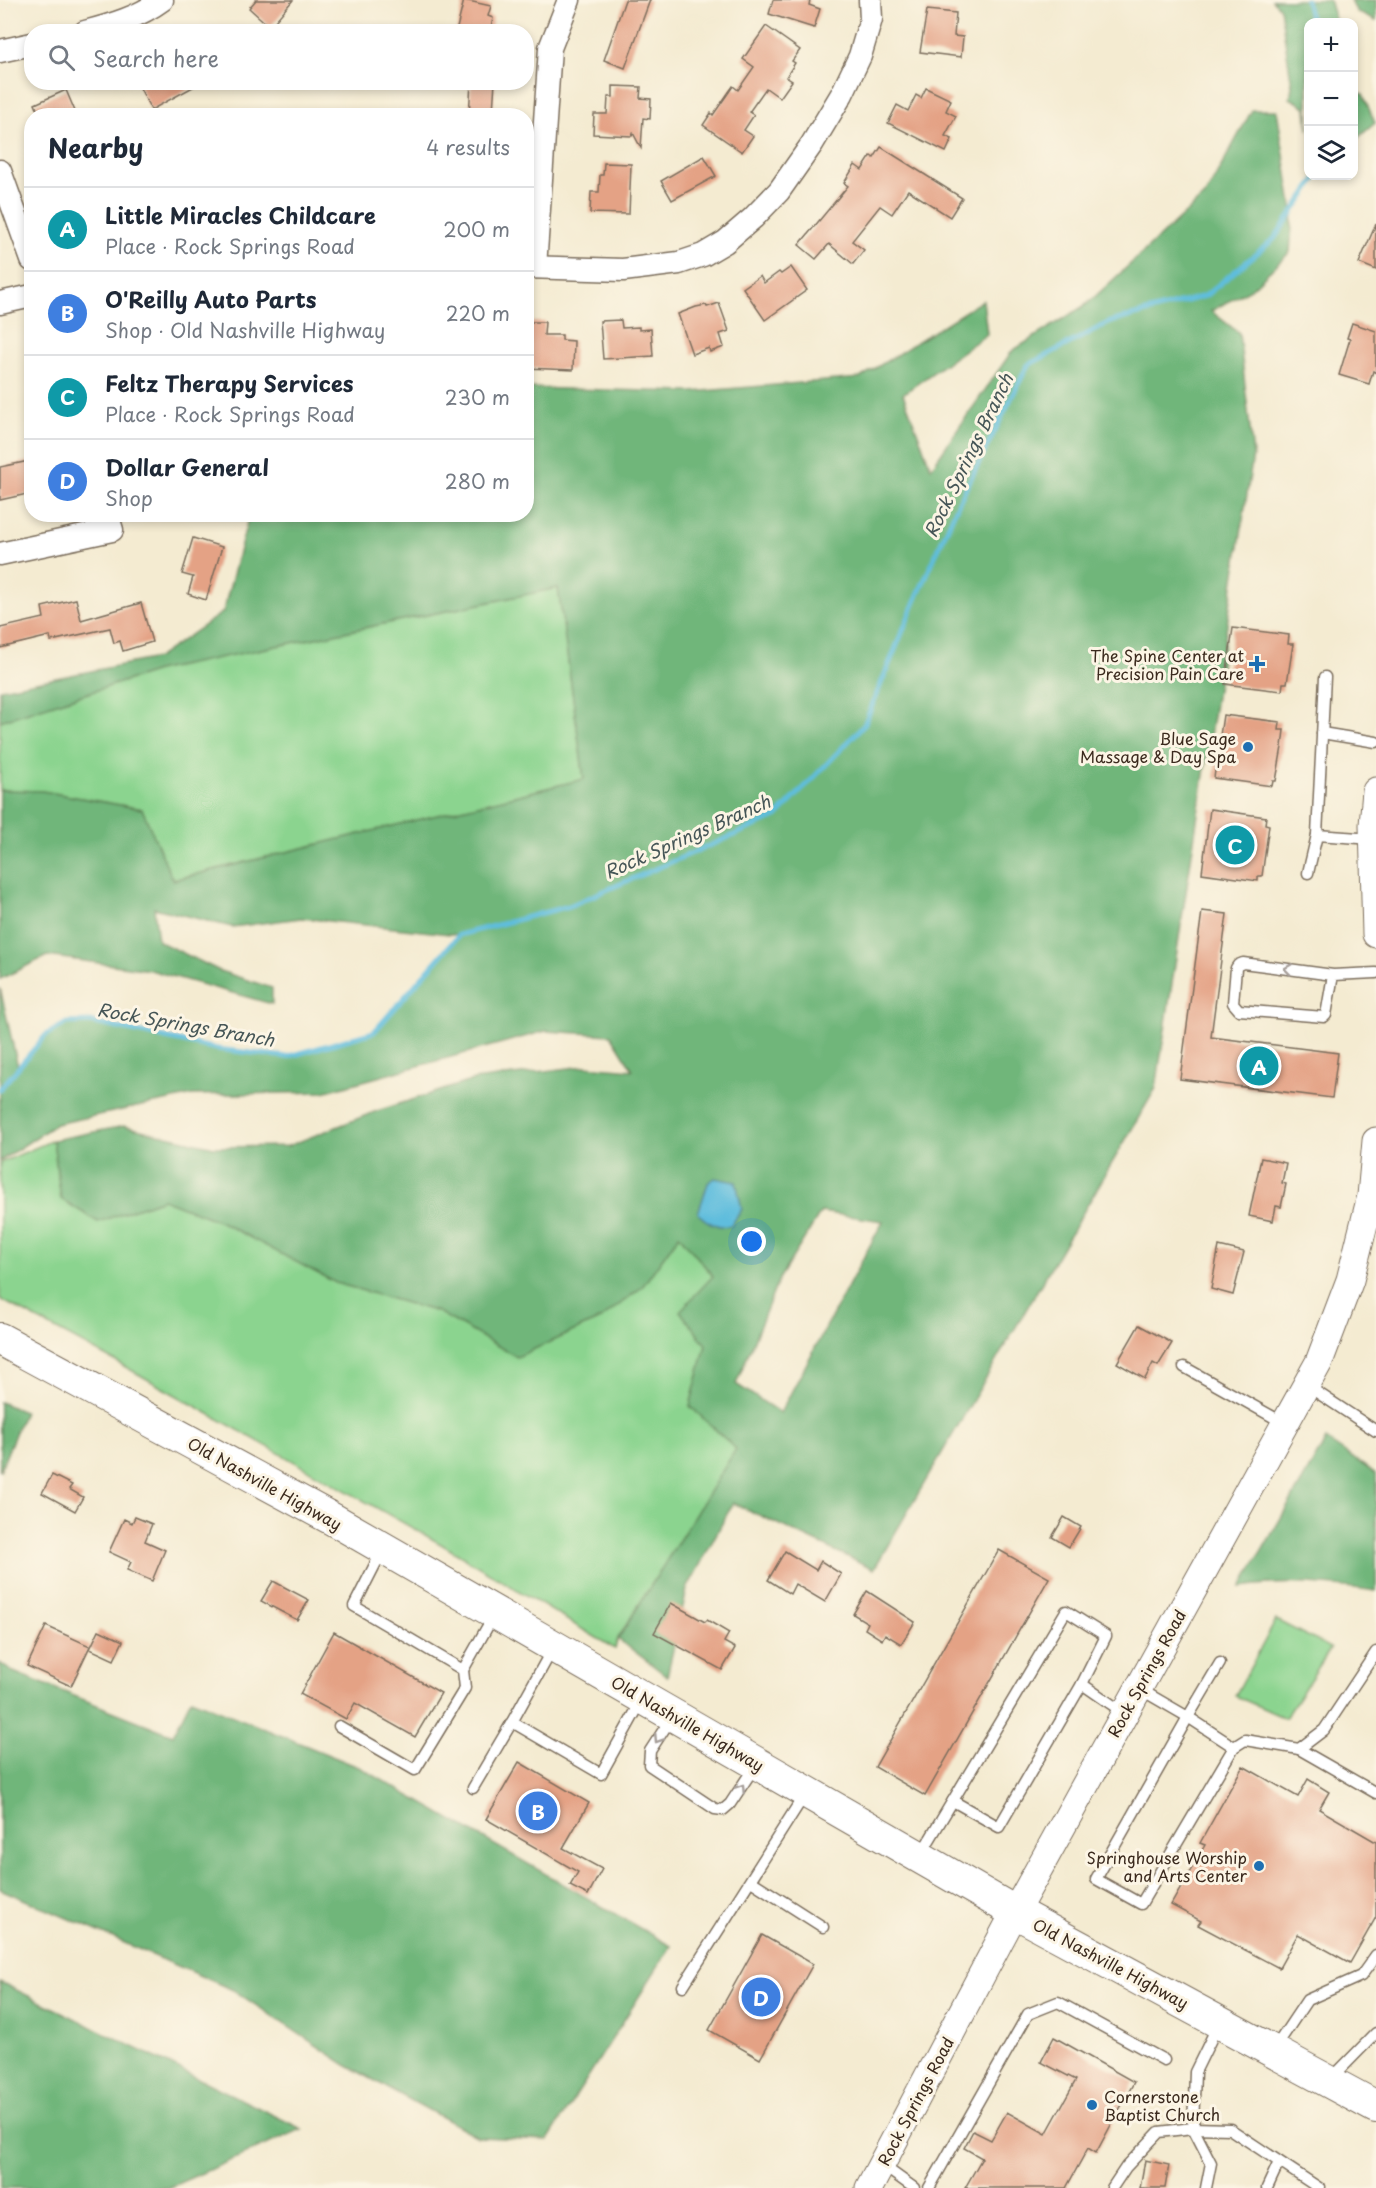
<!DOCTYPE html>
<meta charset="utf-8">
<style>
body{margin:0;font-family:"Playpen Sans",sans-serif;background:#f6f6f7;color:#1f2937}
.controls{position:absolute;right:18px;top:18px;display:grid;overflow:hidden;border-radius:12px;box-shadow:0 3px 9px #0003}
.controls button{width:54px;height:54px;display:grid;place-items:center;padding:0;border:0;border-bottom:2px solid #e0e1e3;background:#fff;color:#1f2937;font:30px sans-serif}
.you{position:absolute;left:752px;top:1242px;width:21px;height:21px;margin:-15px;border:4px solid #fff;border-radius:50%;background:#1a73e8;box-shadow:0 0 0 9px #1a73e833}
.badge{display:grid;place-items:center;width:39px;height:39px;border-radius:50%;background:#111827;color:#fff;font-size:20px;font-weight:700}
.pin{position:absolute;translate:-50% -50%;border:3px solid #fff;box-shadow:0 2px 6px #0006}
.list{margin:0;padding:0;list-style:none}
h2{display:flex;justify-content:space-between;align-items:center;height:78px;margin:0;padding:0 24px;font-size:26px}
h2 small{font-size:20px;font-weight:400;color:#747a83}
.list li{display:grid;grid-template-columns:39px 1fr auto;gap:18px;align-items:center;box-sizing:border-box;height:84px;padding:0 24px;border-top:2px solid #e0e1e3}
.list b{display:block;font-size:22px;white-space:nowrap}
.list p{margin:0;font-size:20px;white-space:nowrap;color:#747a83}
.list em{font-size:20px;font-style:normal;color:#747a83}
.icon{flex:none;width:33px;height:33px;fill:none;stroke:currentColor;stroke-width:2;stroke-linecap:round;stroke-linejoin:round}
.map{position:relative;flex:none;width:1376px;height:2188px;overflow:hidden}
.search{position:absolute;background:#fff;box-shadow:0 3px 9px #0003;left:24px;top:24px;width:510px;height:66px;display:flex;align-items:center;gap:15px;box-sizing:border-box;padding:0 21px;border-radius:24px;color:#747a83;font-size:22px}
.panel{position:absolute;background:#fff;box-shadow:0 3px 9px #0003;left:24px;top:108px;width:510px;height:414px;border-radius:24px}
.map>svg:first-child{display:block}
</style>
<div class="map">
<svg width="1376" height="2188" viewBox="0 0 1376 2188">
<rect width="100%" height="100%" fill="#fcf5e5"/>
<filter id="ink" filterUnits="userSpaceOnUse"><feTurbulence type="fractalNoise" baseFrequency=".0167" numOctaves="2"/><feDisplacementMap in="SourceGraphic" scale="12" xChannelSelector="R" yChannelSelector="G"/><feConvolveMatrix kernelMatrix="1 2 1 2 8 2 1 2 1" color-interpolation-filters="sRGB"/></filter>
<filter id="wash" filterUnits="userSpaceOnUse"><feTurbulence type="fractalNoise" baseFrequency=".008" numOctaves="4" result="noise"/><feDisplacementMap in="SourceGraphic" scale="24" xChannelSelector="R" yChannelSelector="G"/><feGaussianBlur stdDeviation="1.35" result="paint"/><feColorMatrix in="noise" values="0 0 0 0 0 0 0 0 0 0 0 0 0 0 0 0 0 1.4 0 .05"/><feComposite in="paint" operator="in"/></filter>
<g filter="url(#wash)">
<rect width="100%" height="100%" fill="#f4ebd1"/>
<g fill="#8bd48f" stroke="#637f56" stroke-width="1.5">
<polygon points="558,587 584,779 172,880 142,809 42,791 0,790 0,721 160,670"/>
<polygon points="53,1140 61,1199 98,1222 163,1199 221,1222 336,1283 438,1312 517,1357 602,1318 642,1287 679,1235 713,1276 706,1345 690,1406 737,1448 618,1638 615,1649 441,1544 131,1370 0,1299 0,1163"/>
<polygon points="1276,1620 1331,1648 1285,1718 1235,1696"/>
</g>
<g fill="#70b67a" stroke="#56704c" stroke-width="1.5" fill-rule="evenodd">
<polygon points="1272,0 1329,0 1336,22 1308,22 1308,130 1306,107 1290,98 1292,86 1280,8"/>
<polygon points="1350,0 1376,0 1376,21 1357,12"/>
<polygon points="1354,91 1363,94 1375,123 1354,141"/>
<path d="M 1252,110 L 1277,110 L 1293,212 L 1290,252 L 1251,289 L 1211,311 L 1239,333 L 1253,455 L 1156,1088 L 874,1569 L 733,1503 L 687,1589 L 667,1676 L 618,1639 L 736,1449 L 690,1406 L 706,1345 L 680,1311 L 713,1276 L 679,1235 L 642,1287 L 602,1318 L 517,1357 L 438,1312 L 336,1283 L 221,1222 L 163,1199 L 98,1222 L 61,1199 L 53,1140 L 124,1126 L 214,1147 L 288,1146 L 377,1111 L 474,1080 L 585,1066 L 633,1070 L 611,1035 L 546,1031 L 323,1092 L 193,1095 L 56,1124 L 0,1161 L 0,988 L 18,1067 L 46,1035 L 67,1023 L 90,1022 L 217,1049 L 287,1057 L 374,1032 L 459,935 L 301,918 L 232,927 L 154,908 L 158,941 L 220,971 L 272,988 L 272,1004 L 150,970 L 47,956 L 0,979 L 0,790 L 42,791 L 142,809 L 173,880 L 584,779 L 558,588 L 160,670 L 0,721 L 0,689 L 157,658 L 223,612 L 249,515 L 526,514 L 527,388 L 691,392 L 860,378 L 983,300 L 987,334 L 903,394 L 931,468 L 1012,351 L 1087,304 L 1206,194 ZM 821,1212 L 883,1221 L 780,1413 L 736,1384 L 779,1279 Z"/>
<polygon points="0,1402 24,1412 0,1471"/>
<path d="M 1326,1440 L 1376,1474 L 1376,1591 C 1331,1585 1287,1580 1241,1587 Z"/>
<polygon points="0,1663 11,1671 173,1735 191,1699 361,1768 671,1946 548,2140 478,2137 346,2065 233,1990 0,1889"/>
<polygon points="0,1982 302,2129 168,2188 0,2188"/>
</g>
<path fill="#5fbddd" stroke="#4d747e" stroke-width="1.5" d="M 715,1178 L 736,1182 L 742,1209 L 731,1226 C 719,1228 706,1223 698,1213 L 708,1183 Z"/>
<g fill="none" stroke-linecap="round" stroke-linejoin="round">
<g stroke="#5fbddd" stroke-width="5">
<polyline points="1306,0 1311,22"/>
<polyline points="0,1089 46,1035 67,1023 90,1022 217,1049 287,1057 374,1032 459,935 569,906 776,817 864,725 913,606 959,502 1028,365 1110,322 1205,296 1274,239 1318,176"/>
</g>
</g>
<g id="blocks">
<g fill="#e4a285">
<polygon points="256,0 293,0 270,27 249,8"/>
<polygon points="464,0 491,6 488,16 493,18 490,32 456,32"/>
<polygon points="625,0 650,0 625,68 604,60"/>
<polygon points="773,0 810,0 809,5 820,9 814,28 769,14"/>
<polygon points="927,10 956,13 954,36 963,37 961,57 920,52"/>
<polygon points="766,26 800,50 792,61 795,63 786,77 792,81 780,98 766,88 749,112 754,115 744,130 753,136 742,152 703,125 711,113 713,115 733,86 738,90 754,67 743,59"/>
<polygon points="137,82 202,82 151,110"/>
<polygon points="471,82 495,82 493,111 491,111 491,116 469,116"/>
<polygon points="613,86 641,87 640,98 651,99 650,119 643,118 641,148 633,133 632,136 593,134 594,114 607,114 608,97 613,97"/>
<polygon points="926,88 951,100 946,111 956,116 945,136 952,139 946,152 888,123 897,105 908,111 916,95 921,98"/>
<polygon points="66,90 77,116 40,116 35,104"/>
<polygon points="881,147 962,198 950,217 908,190 892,214 880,206 852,241 864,250 853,264 829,244 816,259 799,245 848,186 844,183 855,165 862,170 871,156 874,158"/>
<polygon points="704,156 716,176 672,200 661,181"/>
<polygon points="604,163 631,164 629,214 590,213 591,192 599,192 600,175 603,175"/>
<polygon points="1376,224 1376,270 1359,263"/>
<polygon points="791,267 807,290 765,320 743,288 760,276 764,283 779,272 781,274"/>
<polygon points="719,303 729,331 720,334 724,347 710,352 709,348 692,354 678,314 696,307 706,305 707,307"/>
<polygon points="621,320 622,328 639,327 639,330 651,329 653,356 603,359 600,321"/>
<polygon points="526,322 545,322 544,335 562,335 562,340 574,341 573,370 526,368"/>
<polygon points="1352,323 1376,331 1376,373 1373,371 1369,384 1339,375 1350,339 1347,338"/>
<polygon points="29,461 32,474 32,493 0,500 0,467"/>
<polygon points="193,538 222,547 206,600 188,594 193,577 182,574"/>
<polygon points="76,599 81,620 141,603 152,642 123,651 120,641 114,643 110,628 51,641 50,636 0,648 0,628 44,618 42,607"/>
<polygon points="1233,628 1289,635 1288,644 1293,644 1287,683 1283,683 1282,691 1225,684"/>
<polygon points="1223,715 1280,722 1279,730 1284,730 1282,747 1276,781 1273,781 1272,786 1214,778"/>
<polygon points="1210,809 1266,817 1265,824 1269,825 1262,876 1258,876 1258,881 1202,873"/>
<polygon points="1202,911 1227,914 1211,1037 1338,1053 1332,1098 1180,1079"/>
<polygon points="1261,1158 1286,1163 1282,1183 1286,1184 1281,1207 1276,1206 1273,1221 1249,1216"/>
<polygon points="1219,1246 1244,1252 1233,1295 1211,1289"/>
<polygon points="1139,1325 1172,1343 1158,1366 1153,1363 1145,1379 1117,1363"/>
<polygon points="52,1475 72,1485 69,1489 83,1497 75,1511 42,1493"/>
<polygon points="135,1517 152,1524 145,1541 165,1550 152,1581 127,1570 131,1562 109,1552 124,1519 132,1523"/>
<polygon points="1064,1517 1081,1527 1069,1547 1052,1537"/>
<polygon points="999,1550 1049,1578 925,1796 875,1767"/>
<polygon points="785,1551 816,1570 821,1561 841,1574 825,1602 795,1584 790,1594 768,1580"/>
<polygon points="273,1581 309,1600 297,1620 261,1601"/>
<polygon points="867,1591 915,1622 901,1644 885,1634 882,1640 865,1629 868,1623 853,1614"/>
<polygon points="671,1603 705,1622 707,1620 729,1633 724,1642 735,1648 722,1670 654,1633"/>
<polygon points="46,1626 90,1646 71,1686 27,1666"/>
<polygon points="99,1630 123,1641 114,1660 90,1649"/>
<polygon points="334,1632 441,1693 415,1737 355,1703 346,1719 300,1694"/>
<polygon points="519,1762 589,1803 563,1848 602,1869 588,1895 570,1886 578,1872 486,1819"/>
<polygon points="1243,1766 1298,1797 1308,1779 1329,1792 1319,1809 1376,1842 1376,1917 1350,1963 1298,1934 1279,1968 1198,1925 1201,1921 1171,1905 1205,1845 1200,1843"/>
<polygon points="762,1935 813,1964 760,2059 709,2030"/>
<polygon points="1054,2037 1134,2082 1096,2153 1088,2148 1066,2188 965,2188 982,2158 964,2148 973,2131 991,2140 1007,2112 1046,2134 1076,2080 1041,2062"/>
<polygon points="1145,2160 1169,2165 1165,2188 1140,2188"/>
</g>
</g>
</g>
<g filter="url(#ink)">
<use href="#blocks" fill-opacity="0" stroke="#7c6e5d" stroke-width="1.5"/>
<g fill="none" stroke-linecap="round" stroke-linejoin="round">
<g stroke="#7c6e5d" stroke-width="13">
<g id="service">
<polyline points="1322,733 1376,742"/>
<polyline points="1317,835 1325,677"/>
<polyline points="1308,873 1317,835 1373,839"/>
<polyline points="1333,975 1326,1015 1324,1017 1239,1010 1233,1003 1236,968 1238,965 1243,963 1333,975 1376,973"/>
<polyline points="1184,1367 1284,1423"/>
<polyline points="1306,1385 1376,1431"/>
<polyline points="382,1551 354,1606 463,1670"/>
<polyline points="553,1648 512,1722 601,1774 642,1700"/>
<polyline points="1138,1688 1188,1717 1220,1663"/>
<polyline points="672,1717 650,1751 649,1765 715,1809 723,1810 730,1804 755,1766"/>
<polyline points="339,1726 415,1770 465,1688 463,1670 494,1615"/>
<polyline points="1234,1747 1188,1717 1096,1879 1141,1904 1234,1747 1245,1740 1299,1749 1324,1730 1376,1652"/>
<polyline points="1299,1749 1376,1793"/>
<polyline points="473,1788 512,1722"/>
<polyline points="953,1801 999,1827 1082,1684"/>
<polyline points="921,1854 1066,1611 1106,1636 1082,1684 1124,1713"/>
<polyline points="751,1881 823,1927"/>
<polyline points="683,1986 805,1794"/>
<polyline points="1275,2048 1307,2000 1361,1976 1376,1955"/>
<polyline points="1330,2080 1376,2033"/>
<polyline points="882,2165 914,2188"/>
<polyline points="929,2188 1028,2014 1058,2002 1164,2060"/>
<polyline points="1112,2188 1126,2167 1159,2132 1193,2128 1230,2129 1319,2188"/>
<polyline points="1206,2188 1211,2163 1193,2128 1195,2072 1218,2025"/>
<polyline points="1267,2188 1279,2162"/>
</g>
</g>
<g stroke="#7c6e5d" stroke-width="25">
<g id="minor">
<path d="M 85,32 C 112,25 139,17 162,0"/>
<polyline points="0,51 32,44"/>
<polyline points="0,171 32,260"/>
<polyline points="526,267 623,270 679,263 703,255 725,242 753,218 779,191 812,144 842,94 860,56 871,19 870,0"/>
<polyline points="535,267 550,48 569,0"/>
<polyline points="0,303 32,296"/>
<polyline points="0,554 112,530 107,514"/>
</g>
</g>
<g stroke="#7c6e5d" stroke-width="29">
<g id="tertiary">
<polyline points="1376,791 1373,825 1376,934"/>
<polyline points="869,2188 1015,1912 1319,1362 1350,1280 1371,1196 1376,1141"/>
</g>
</g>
<g stroke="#7c6e5d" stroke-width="34">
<polyline id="secondary" points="0,1339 336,1521 1015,1912 1376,2107"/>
</g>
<use href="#service" stroke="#fff" stroke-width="10"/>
<use href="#minor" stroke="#fff" stroke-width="22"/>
<use href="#tertiary" stroke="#fff" stroke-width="27"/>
<use href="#secondary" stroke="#fff" stroke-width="32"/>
</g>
<defs><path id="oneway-chevron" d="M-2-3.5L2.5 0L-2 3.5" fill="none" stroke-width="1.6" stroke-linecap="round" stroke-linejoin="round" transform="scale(1.5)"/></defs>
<g stroke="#a79f9a">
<use href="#oneway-chevron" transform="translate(1288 969) rotate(-172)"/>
<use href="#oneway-chevron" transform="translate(658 1739) rotate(123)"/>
<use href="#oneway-chevron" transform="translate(741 1788) rotate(-57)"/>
</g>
</g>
<g fill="#1f6fb2" stroke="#fcf5e5" stroke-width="2">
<path d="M1254 655h6v6h6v6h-6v6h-6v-6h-6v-6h6z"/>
<circle cx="1248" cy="747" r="6"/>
<circle cx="1259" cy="1866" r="6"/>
<circle cx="1092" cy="2105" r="6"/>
</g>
<g text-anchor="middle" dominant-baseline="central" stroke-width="6" stroke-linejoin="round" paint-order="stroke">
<g font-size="16" fill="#3b2a1e" stroke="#fcf5e5" text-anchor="end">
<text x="1244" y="655">The Spine Center at<tspan x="1244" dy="18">Precision Pain Care</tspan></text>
<text x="1236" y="738">Blue Sage<tspan x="1236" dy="18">Massage &amp; Day Spa</tspan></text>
<text x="1247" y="1857">Springhouse Worship<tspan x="1247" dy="18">and Arts Center</tspan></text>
<text x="1104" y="2096" text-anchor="start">Cornerstone<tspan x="1104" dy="18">Baptist Church</tspan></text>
</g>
<g font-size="16" fill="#3b2a1e" stroke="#fcf5e5">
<text transform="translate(265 1483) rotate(29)">Old Nashville Highway</text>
<text transform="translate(1146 1673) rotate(-61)">Rock Springs Road</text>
<text transform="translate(688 1723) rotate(30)">Old Nashville Highway</text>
<text transform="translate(1111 1963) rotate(28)">Old Nashville Highway</text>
<text transform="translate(915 2101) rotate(-62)">Rock Springs Road</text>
</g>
<g font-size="18" font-style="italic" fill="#465657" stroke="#fcf5e5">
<text transform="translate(968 455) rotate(-64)">Rock Springs Branch</text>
<text transform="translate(687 836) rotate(-24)">Rock Springs Branch</text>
<text transform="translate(186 1024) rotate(10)">Rock Springs Branch</text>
</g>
</g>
</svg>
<div class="controls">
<button>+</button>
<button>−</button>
<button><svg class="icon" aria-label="layers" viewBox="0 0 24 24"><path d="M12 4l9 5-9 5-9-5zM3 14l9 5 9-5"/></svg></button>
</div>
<div class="you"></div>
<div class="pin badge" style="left:1259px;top:1066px;background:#0f9aa8">A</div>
<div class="pin badge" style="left:538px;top:1811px;background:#3f7fe0">B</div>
<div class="pin badge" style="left:1235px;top:845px;background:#0f9aa8">C</div>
<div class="pin badge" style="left:761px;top:1997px;background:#3f7fe0">D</div>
<div class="search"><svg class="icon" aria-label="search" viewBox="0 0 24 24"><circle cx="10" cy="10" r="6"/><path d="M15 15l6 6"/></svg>Search here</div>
<section class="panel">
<h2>Nearby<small>4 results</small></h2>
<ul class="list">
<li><span class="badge" style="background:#0f9aa8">A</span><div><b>Little Miracles Childcare</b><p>Place · Rock Springs Road</p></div><em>200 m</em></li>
<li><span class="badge" style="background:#3f7fe0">B</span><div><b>O'Reilly Auto Parts</b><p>Shop · Old Nashville Highway</p></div><em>220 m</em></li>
<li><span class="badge" style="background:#0f9aa8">C</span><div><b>Feltz Therapy Services</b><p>Place · Rock Springs Road</p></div><em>230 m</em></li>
<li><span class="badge" style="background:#3f7fe0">D</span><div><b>Dollar General</b><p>Shop</p></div><em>280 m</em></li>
</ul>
</section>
</div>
